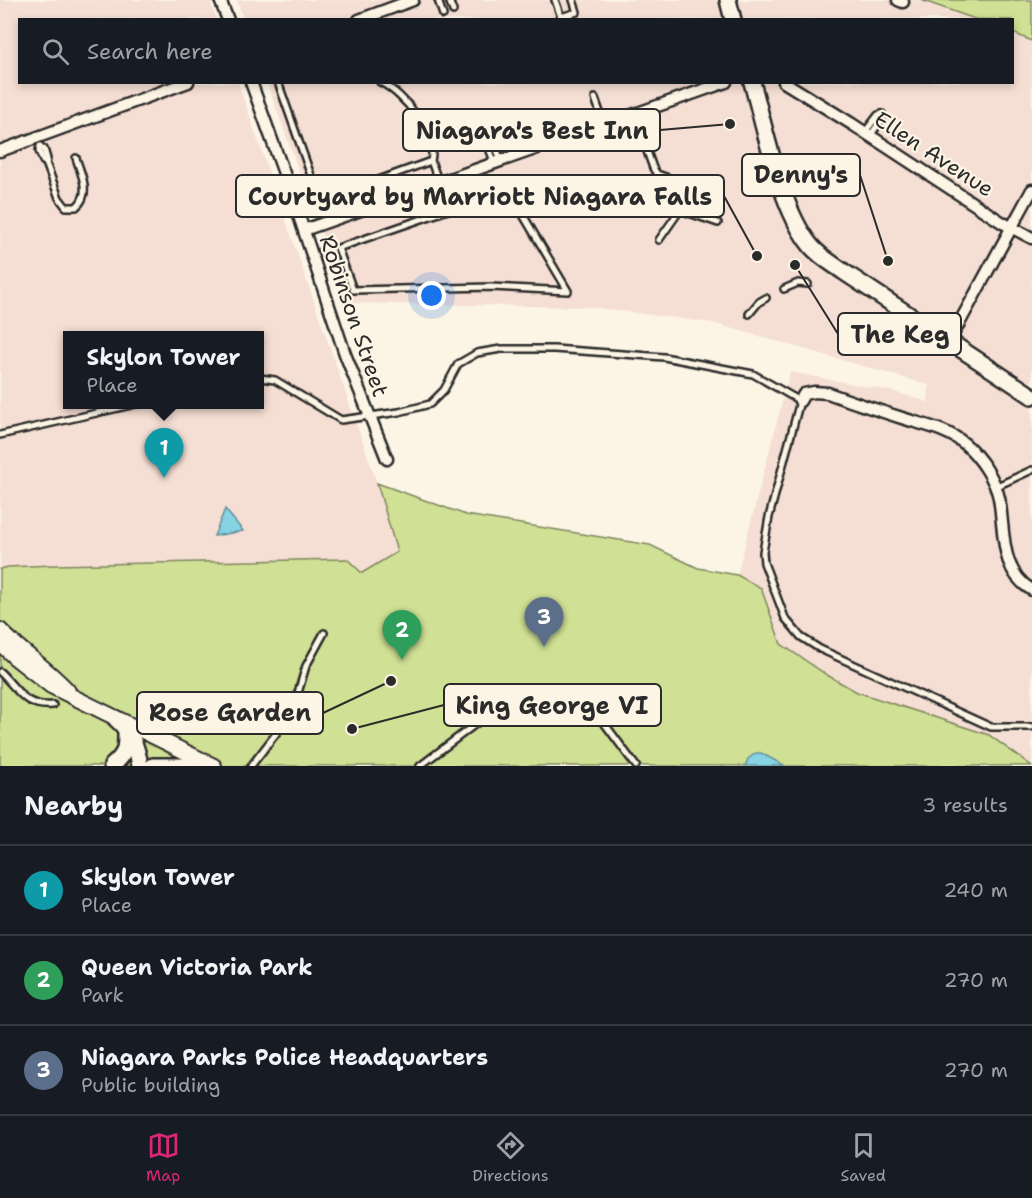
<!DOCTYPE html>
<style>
body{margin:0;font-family:"Shantell Sans",sans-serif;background:#20242c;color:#f1f3f6}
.you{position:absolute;left:432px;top:296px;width:21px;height:21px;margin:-15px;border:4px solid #fff;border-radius:50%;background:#1a73e8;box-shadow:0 0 0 9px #1a73e833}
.badge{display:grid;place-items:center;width:39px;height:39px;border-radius:50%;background:#db2777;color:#fff;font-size:20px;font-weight:700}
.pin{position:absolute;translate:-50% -50px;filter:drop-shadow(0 2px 3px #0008)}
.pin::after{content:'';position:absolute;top:32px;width:21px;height:18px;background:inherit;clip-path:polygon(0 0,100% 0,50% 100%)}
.popup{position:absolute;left:63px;top:331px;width:201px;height:78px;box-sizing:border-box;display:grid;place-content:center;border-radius:0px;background:#171b24;filter:drop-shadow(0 2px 4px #0005);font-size:20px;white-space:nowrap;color:#9ea1a6}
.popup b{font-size:22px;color:#f1f3f6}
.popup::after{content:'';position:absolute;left:50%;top:100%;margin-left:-12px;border:12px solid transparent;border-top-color:#171b24}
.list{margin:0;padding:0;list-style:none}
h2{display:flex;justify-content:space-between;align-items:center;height:78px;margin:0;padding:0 24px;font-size:26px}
h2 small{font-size:20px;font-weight:400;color:#9ea1a6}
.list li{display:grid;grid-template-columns:39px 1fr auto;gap:18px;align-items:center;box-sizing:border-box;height:90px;padding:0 24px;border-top:2px solid #363941}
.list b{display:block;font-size:22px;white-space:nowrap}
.list p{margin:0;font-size:20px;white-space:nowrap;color:#9ea1a6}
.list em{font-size:20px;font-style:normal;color:#9ea1a6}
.icon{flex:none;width:33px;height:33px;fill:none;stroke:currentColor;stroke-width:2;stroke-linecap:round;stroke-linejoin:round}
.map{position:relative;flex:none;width:1032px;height:766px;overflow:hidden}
.search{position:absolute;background:#171b24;box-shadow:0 3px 9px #0003;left:18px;right:18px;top:18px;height:66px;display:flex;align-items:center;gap:15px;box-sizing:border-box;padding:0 21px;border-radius:0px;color:#9ea1a6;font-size:22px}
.sheet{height:348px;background:#171b24}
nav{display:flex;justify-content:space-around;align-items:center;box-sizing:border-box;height:84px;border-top:2px solid #363941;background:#171b24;font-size:16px;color:#9ea1a6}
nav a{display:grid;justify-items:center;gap:3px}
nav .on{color:#db2777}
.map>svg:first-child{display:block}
</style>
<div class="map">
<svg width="1032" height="766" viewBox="0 0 1032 766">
<rect width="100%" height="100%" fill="#fcf5e5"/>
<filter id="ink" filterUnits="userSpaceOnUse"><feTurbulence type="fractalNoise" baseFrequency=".0167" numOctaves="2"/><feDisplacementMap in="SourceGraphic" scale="12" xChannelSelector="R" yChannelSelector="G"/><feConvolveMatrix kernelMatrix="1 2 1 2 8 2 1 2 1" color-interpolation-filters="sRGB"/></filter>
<g filter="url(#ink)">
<g fill="#f5ded3" fill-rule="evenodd">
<path d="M 0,0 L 210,0 L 216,19 L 20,20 L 20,82 L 238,83 L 377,483 L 397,552 L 362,573 L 347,559 L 54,565 L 8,567 L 0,569 ZM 68,336 L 260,336 L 260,404 L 68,404 Z"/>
<polygon points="237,0 921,0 975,19 244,20"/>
<polygon points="1013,33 1032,41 1032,766 989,735 857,692 827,675 781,644 761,589 737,575 790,372 891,391 928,402 929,385 713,323 590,307 347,303 267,83 1012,82"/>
</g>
<g fill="#d0e094" stroke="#7e8660" stroke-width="1.5">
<polygon points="921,0 1032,0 1032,41 1013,33 1012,20 975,19"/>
<polygon points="377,483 466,515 650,545 698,568 737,575 761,588 781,644 827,675 857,692 989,735 1032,766 0,766 0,569 8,567 54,565 347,559 362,573 397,552"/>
</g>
<g fill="#86d3e4" stroke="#62909a" stroke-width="1.5">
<polygon points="225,509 243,531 214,536"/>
<polygon points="756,753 761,753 785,766 745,766 748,759"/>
</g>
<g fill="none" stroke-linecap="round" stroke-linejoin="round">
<g stroke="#2b2b2b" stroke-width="10">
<g id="service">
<polyline points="438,0 443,15"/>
<polyline points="449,0 453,11"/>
<polyline points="555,0 561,17 577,12 573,0"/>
<path d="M 278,82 L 320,201 L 431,161 C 438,134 403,93 380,82"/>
<polyline points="595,98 604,124"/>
<polyline points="634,115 653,168 657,174 703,190 714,192"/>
<polyline points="488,125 501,161"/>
<polyline points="481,127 495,164"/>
<polyline points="865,132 878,115 882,114"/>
<polyline points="870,136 882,119 882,114"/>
<polyline points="40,146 39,151 43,161 46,163"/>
<path d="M 40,147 L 44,149 L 47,159 L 46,163 L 59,198 L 66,207 L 76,207 C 92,194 81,174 76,158"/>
<polyline points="431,161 439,183"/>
<polyline points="427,187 436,214"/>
<polyline points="419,190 429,216"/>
<polygon points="500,192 513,198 568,291 491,287 353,290 338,248"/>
<polyline points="303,198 304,193 311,191 315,194"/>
<polyline points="294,201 303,198 306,201 314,199 317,193"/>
<polyline points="659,240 680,210 718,223"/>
<polyline points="784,289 798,283 808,284"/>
<polyline points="749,314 759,302 766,298"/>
<polyline points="260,378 275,380 341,420 399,412 430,404 444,390 458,364 477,353 501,349 554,349 664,357 753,374 800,401 769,517 763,552 764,563 785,618 801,637 820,649 991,727 1032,727"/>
<polyline points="0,435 136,404"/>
<polyline points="995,487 1032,470"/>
<path d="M 0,672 C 18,689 24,708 53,705"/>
<polyline points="251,766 292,713 306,666 324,633"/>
<path d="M 420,766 L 498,707 C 525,696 556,705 584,708 L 599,716 L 636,766"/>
</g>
</g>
<g stroke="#2b2b2b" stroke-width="15">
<g id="minor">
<polyline points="220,0 228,20"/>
<polyline points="898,0 903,2"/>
<polyline points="359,20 413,0"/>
<polyline points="251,82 294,201 345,354 387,459"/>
<polyline points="784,82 852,124 1003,223 1032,238"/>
<polyline points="0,151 188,82"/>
<polyline points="304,230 726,82"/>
<polyline points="950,340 1032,190"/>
<path d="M 800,401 L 804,394 L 814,392 L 828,393 C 852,402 877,410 902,418 C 924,425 947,429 965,444 C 980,457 995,479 999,498 C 1005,530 999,571 1032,590"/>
</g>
</g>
<g stroke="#2b2b2b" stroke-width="18">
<g id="tertiary">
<path d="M 0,630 C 21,652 47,668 68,691"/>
<polyline points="0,643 14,657 51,686 214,766"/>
</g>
</g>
<g stroke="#2b2b2b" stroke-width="20">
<g id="secondary">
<polyline points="728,0 733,20"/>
<path d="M 752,82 C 765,129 781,210 811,246 C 820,257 833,264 844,272 L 1032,396"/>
<path d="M 116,719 C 131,732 137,746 140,766"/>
<path d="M 112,766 C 127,753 126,748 126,730"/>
<polyline points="153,766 191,766"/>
</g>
</g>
<use href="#service" stroke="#fcf5e5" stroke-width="5"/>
<use href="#minor" stroke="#fcf5e5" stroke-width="10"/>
<use href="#tertiary" stroke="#fcf5e5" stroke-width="14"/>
<use href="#secondary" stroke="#fcf5e5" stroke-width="15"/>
</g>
</g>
<g text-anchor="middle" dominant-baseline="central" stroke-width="4.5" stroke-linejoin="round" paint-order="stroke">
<g font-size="22" fill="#2b2b2b" stroke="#fcf5e5">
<text transform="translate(934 154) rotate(33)">Ellen Avenue</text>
<text transform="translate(354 316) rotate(71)">Robinson Street</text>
</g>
</g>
<path fill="none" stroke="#2b2b2b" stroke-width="2" d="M730 124L660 130M888 261L860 175M757 256L724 196M795 265L838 334M352 729L444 705M391 681L323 713"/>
<g fill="#2b2b2b" stroke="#fcf5e5" stroke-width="2">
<circle cx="730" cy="124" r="6"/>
<circle cx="888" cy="261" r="6"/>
<circle cx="757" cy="256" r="6"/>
<circle cx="795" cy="265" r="6"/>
<circle cx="352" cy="729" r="6"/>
<circle cx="391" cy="681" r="6"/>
</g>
<g fill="#fcf5e5" stroke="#2b2b2b" stroke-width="2">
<rect x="403" y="109" width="257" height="42" rx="6"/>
<rect x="742" y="154" width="118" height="42" rx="6"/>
<rect x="236" y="175" width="488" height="42" rx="6"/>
<rect x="838" y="313" width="123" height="42" rx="6"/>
<rect x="444" y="684" width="217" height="42" rx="6"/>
<rect x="137" y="692" width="186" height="42" rx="6"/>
</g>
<g font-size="24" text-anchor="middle" font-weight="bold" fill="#2b2b2b">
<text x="532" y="139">Niagara's Best Inn</text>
<text x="801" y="183">Denny's</text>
<text x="480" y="205">Courtyard by Marriott Niagara Falls</text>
<text x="900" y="343">The Keg</text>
<text x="552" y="714">King George VI</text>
<text x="230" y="721">Rose Garden</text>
</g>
</svg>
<div class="you"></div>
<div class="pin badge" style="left:164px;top:478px;background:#0f9aa8">1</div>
<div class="popup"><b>Skylon Tower</b>Place</div>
<div class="pin badge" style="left:402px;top:660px;background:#2e9e5b">2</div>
<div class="pin badge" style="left:544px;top:647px;background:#5c6f8a">3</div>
<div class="search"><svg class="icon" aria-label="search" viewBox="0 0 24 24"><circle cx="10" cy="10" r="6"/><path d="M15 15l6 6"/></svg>Search here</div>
</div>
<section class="sheet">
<h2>Nearby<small>3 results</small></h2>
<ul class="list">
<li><span class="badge" style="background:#0f9aa8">1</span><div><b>Skylon Tower</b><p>Place</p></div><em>240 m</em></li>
<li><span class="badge" style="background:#2e9e5b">2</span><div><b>Queen Victoria Park</b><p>Park</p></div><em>270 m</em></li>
<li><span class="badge" style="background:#5c6f8a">3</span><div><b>Niagara Parks Police Headquarters</b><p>Public building</p></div><em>270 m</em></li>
</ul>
</section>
<nav>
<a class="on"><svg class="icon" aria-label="map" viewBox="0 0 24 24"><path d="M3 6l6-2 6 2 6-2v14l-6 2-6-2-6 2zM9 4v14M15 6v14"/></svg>Map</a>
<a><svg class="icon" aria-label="directions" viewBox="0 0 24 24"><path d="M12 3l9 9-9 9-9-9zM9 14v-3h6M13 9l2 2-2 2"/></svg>Directions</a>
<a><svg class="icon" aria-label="saved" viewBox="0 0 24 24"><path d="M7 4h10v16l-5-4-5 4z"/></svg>Saved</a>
</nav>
